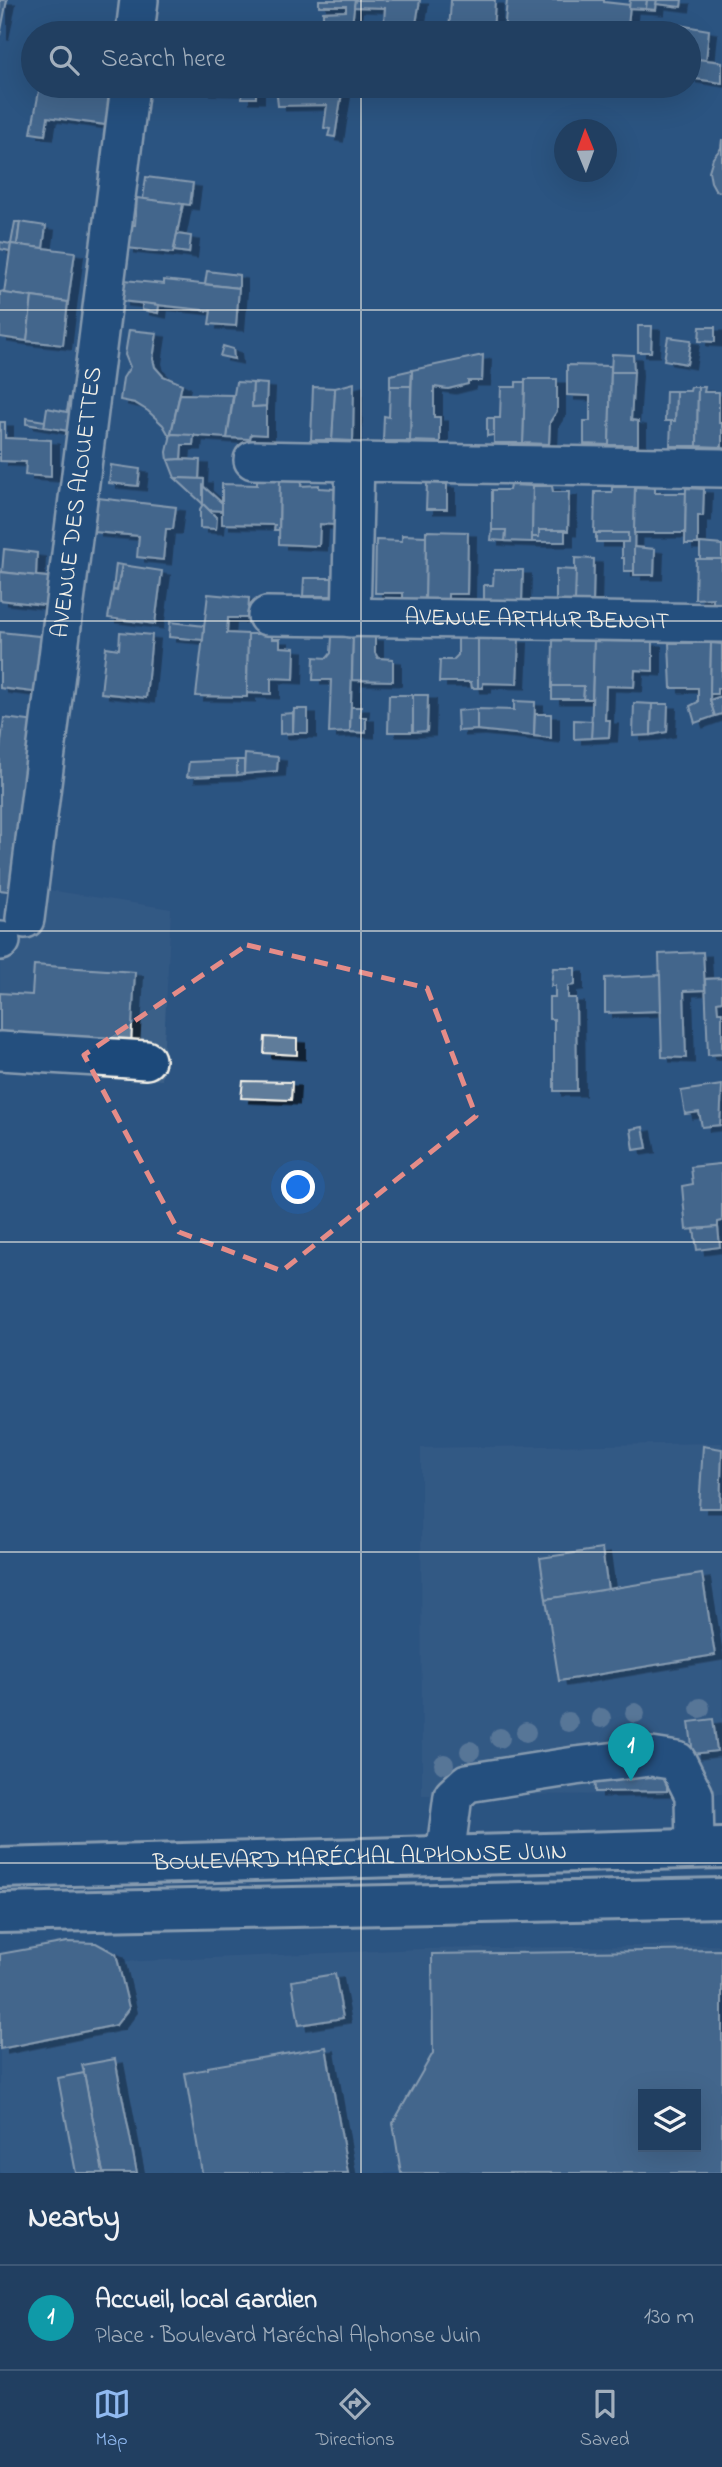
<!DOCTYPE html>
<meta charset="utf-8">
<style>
body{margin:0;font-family:"Indie Flower",sans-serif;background:#294667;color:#f1f3f6}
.controls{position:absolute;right:21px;bottom:21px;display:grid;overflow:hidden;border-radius:0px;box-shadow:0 7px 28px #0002}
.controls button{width:63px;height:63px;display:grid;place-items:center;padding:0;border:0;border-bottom:2px solid #3e5876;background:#213f61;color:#f1f3f6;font:35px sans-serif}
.compass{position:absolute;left:554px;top:119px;width:63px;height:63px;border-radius:50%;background:#213f61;box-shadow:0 7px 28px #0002;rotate:359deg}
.you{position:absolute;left:299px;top:1188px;width:24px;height:24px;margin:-18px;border:5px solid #fff;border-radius:50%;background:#1a73e8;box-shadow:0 0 0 10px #1a73e833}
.badge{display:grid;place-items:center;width:46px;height:46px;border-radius:50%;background:#90b9f0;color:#fff;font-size:23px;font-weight:700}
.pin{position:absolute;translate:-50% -58px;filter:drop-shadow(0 2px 4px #0008)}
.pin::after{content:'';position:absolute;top:37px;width:24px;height:21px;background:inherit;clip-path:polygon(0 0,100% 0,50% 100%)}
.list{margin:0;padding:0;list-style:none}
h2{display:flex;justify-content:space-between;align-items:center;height:91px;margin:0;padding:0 28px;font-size:30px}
h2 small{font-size:23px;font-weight:400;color:#a2afbd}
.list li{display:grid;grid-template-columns:46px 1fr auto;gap:21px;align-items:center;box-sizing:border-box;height:105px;padding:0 28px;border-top:2px solid #3e5876}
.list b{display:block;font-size:26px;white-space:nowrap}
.list p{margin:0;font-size:23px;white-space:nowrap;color:#a2afbd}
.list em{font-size:23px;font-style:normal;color:#a2afbd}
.icon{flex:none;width:38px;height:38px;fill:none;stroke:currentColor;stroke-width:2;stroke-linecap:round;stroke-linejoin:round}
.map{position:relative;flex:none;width:722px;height:2173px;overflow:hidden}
.search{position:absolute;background:#213f61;box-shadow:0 7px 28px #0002;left:21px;right:21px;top:21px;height:77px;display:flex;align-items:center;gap:18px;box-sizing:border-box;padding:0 24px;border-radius:38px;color:#a2afbd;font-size:26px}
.sheet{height:196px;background:#213f61}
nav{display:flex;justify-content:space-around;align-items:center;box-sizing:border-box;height:98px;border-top:2px solid #3e5876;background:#213f61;font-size:19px;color:#a2afbd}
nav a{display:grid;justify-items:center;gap:4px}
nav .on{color:#90b9f0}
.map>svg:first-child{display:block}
</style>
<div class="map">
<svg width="722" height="2173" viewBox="0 0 722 2173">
<defs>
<filter id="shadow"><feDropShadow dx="8" dy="4.5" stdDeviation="0" flood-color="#0009"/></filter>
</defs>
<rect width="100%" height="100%" fill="#2c5481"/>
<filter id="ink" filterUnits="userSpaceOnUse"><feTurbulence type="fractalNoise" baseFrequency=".0143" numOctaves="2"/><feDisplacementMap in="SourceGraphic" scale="14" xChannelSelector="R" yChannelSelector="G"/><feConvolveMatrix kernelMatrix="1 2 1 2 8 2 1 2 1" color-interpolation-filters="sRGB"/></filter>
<g filter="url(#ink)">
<g fill="#3b6088" fill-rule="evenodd">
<polygon points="42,889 171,909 162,1080 0,1068 0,926 37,930"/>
<polygon points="722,1443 722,1794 422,1795 421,1448"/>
<path d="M 66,1940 L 96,1942 L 117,1952 L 121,1962 L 423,1949 L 722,1945 L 722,2173 L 0,2173 L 0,1952 ZM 643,2094 L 696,2094 L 696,2147 L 643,2147 Z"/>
</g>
<polygon fill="#738ca6" stroke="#a7b4c0" stroke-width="2" points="395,86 457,86 456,94 395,90"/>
<g fill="#5e7b9a" stroke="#f4f1e8" stroke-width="2" fill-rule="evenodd" filter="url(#shadow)">
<polygon points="0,0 7,0 0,35"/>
<polygon points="319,0 355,0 351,33 328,33 330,21 323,20 323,12 346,11 346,6 319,6"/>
<polygon points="355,0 420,0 416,24 384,22 385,8 354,7"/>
<polygon points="451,0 495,0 493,33 449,33"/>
<polygon points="507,0 604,0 604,2 630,5 628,26 637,27 636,33 504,33"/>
<polygon points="630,0 647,0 646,9 629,8"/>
<polygon points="647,0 657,0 656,10 646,9"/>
<polygon points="657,0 682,0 681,7 656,4"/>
<polygon points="655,21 709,30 706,61 689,58 689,33 654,33"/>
<polygon points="689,58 722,62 722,83 689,78"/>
<polygon points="40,86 118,86 113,126 48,117 45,135 31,133"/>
<polygon points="203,86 242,86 241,91 203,90"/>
<rect x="242" y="86" width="14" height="12"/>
<polygon points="276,86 343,86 335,137 328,136 330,129 324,128 327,105 278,106"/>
<polygon points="722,139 722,192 716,191 711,182 709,171 713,158 721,148"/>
<polygon points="146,177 193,183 190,205 143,199"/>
<polygon points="137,198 183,204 173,253 127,248 128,225 135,225"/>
<polygon points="15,222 20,222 17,245 11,244"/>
<polygon points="20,222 46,226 43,248 17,245"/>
<polygon points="177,234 191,236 189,253 174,251"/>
<polygon points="0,242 11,244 10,251 0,249"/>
<polygon points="11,244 75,252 68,302 4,293"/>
<polygon points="207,271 239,275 239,288 205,284"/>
<polygon points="124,280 164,284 164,280 239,288 236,326 209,324 211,311 121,301"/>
<polygon points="4,291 4,293 32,297 27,341 0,337 0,292"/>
<polygon points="32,297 68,302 63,345 27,341"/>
<polygon points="142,303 159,305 158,313 142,310"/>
<polygon points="638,326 652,326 651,352 638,352"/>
<polygon points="700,327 715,327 715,342 699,341"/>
<polygon points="129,330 157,333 153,359 155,367 163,376 182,384 170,437 163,425 148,411 135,403 120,400 123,378 130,367 125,355"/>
<polygon points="668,337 691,340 687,364 664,360"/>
<polygon points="223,346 233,349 234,359 220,356"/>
<polygon points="612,354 633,355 634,372 611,372"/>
<polygon points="483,355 482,381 468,381 468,384 448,389 434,387 434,417 440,417 440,442 410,441 412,370"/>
<polygon points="567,365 611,366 609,445 584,444 584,421 590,421 590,396 567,395"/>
<polygon points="412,370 411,386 390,386 390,375"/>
<polygon points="611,372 634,372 631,420 638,421 638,445 609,445"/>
<polygon points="525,379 557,379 557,411 550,422 549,444 523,443"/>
<polygon points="236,382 253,383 252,407 266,406 266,435 251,434 250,439 227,438"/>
<polygon points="516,382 525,382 523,443 494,443 494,418 500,418 501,387 516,387"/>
<polygon points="253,383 267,384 266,406 252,407"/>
<polygon points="354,383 353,441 332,440 335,388"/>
<polygon points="390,386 411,386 410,441 383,441 384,416 389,417"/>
<polygon points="313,387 335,388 332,440 311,440"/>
<polygon points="691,387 698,387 697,446 670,446 671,421 675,421 676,391 690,391"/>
<polygon points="698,387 705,387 704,392 719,392 719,423 722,423 722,447 697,446"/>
<polygon points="666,391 676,391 675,421 665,421"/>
<polygon points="180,394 233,395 227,438 171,434"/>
<polygon points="69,398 79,400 75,432 44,427 47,408 67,412"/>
<polygon points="26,418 45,421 44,427 26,424"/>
<polygon points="487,418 494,418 494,435 487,436"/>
<polygon points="0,422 5,422 5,438 51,440 51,477 25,475 26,462 0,461"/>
<polygon points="171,434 194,435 193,445 182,445 181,459 168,460 167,452"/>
<polygon points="181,459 200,460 199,479 175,478 168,460"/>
<polygon points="111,465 140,469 138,486 109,483"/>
<polygon points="175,478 204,479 203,504"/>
<polygon points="257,480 280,480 279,530 274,530 275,525 222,524 222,484 257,485"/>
<polygon points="280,480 302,481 301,486 319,485 319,488 335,489 334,525 320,524 319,546 279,544"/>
<polygon points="427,483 447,484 447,509 426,509"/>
<polygon points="510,485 533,486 532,542 505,541 506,530 492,530 492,490 509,490"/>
<polygon points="203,486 222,503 222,511 209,510 203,504"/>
<polygon points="533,486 552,486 553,492 569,492 568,531 539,530 539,537 532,537"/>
<polygon points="612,487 635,487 634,571 624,571 624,558 622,558 622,542 628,542 628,533 594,533 595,492 612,492"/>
<polygon points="635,487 655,488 655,493 686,493 685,533 634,533"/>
<polygon points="686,488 704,489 703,516 698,516 698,544 685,544"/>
<polygon points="98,498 176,507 173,529 166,529 163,560 137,557 139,536 94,532"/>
<polygon points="203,504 217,518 216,529 200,528 200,509"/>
<polygon points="492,530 506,530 505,541 491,540"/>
<polygon points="539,530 565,530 565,542 532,542 532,537 539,537"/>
<polygon points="426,531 468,532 467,594 448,594 448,600 425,599"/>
<rect x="596" y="533" width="32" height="9"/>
<polygon points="402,535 426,536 425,599 403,599 403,593 375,593 376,540 402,541"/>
<polygon points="700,543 722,545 722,559 700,559"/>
<polygon points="634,547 655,549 654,575 634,575"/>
<polygon points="4,549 37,553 36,576 2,572"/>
<polygon points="575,558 594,559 593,602 575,602"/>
<polygon points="696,559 722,559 722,605 713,605 713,598 695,599"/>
<polygon points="116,564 122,565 117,591 113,590"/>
<polygon points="122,565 162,571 155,624 108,618 113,590 117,591"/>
<polygon points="556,569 576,570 575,602 556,602"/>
<polygon points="494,570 523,570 522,601 484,600 484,585 493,585"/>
<polygon points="0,572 56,578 52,606 0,600"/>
<polygon points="304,578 333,578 333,596 303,596"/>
<polygon points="208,594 249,598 248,618 228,618 227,633 248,634 247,697 196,696"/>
<polygon points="170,622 204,626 203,640 169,637"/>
<polygon points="0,632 48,637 41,693 0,688"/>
<polygon points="120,632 152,635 146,698 101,693 106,647 119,649"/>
<polygon points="248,634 272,634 272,639 280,639 280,647 295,648 294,679 271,678 271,694 247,693"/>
<polygon points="332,636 353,636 350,732 329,733 331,680 313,680 314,657 327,658 331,653"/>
<polygon points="353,636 375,637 375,653 378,658 393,659 393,681 352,680"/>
<polygon points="458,638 478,638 478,688 472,688 471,682 439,682 440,660 453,660 458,655"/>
<polygon points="478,638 519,639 517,684 483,683 483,688 478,688"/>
<polygon points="553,640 594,641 592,699 583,699 584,686 552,686"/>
<polygon points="594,641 653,642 653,671 635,670 634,687 606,686 605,720 610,720 609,737 591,738"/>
<polygon points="669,643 711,643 710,700 715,716 695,723 690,706 698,702 698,688 671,688"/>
<polygon points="711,643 722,644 722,689 717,688 717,694 710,694"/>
<polygon points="552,686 584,686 583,699 552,699"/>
<polygon points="389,695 413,695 413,732 388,732"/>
<polygon points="413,695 428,695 427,731 413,732"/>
<polygon points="722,696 722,714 715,716 710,700"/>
<polygon points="514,701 535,702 534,736 477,730 477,709 514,710"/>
<polygon points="634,703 652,704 651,735 633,736"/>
<polygon points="652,704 668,704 667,732 651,735"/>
<polygon points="351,707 361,707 360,717 366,717 366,733 350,732"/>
<polygon points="294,709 308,709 308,733 293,733"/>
<polygon points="477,709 477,730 458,731 457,711"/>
<polygon points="293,713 293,733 280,734 280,714"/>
<polygon points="535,714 551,714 551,738 534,736"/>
<polygon points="4,718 37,722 15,892 0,890 0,750"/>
<polygon points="574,720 592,721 591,738 574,739"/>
<polygon points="245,754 278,757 277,771 244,774"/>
<polygon points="237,760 244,760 244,774 237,775"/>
<polygon points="237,760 237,775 187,777 189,762"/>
<polygon points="703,952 705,990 684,991 686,1058 662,1057 659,954"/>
<polygon points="34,965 135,972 131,1044 0,1034 0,993 32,995"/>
<polygon points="553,968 575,968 575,985 568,986 568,998 576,998 577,1091 554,1091 554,1019 549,1019 549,997 555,997 555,986 551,986"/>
<polygon points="660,975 661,1011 605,1013 605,978"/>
<polygon points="722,978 722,1001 717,1002 718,1012 722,1012 722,1054 708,1055 705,979"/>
<polygon points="265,1037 297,1039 297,1055 264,1053"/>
<polygon points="243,1081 292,1082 291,1100 241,1098"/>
<polygon points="722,1085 720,1125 702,1127 699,1112 685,1114 681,1091"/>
<polygon points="643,1127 647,1148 634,1150 631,1129"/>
<polygon points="719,1164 722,1164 722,1221 718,1222 718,1227 686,1230 682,1186 693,1184 691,1167"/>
<polygon points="718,1227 720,1247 697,1250 694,1229"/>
<polygon points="703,1446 722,1449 720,1508 699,1508"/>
<polygon points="602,1549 608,1590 546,1599 540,1558"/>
<polygon points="702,1574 715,1655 559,1681 546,1599"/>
<polygon points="713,1719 717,1751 693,1754 689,1722"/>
<polygon points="667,1769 667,1791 595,1792 594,1771"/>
<polygon points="67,1942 96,1943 116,1954 129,2008 116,2025 0,2049 0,1954"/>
<path d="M 722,1950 L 722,2173 L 401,2173 L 393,2123 L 433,2053 L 432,1954 ZM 643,2094 L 696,2094 L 696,2147 L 643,2147 Z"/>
<polygon points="335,1974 343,2018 299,2025 292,1981"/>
<polygon points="326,2047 348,2173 202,2173 185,2073 207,2069 207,2067"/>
<polygon points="115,2059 137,2173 103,2173 84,2073 82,2065"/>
<polygon points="84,2073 103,2173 76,2173 58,2078"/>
</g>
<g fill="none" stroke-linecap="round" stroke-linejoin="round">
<g stroke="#f4f1e8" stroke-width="42">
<g id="minor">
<polyline points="135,33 139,0"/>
<polyline points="253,460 355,462"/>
<path id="s1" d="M 267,616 L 722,623"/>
<polyline points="351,618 355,462 722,468"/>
<path id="s2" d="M 25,919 L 130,86"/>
<polyline points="0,941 1,941"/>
<polyline points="0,1051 146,1060"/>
<polyline points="445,1856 453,1796 467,1783 575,1766 651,1757 677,1761 694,1795 695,1848"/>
</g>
</g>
<g stroke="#f4f1e8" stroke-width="44">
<g id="major">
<path id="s3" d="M 0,1868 L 722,1848"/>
<polyline points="0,1913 722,1898"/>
</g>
</g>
<use href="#minor" stroke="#1f4a7a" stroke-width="37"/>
<use href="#major" stroke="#1f4a7a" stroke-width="38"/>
</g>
<g fill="#8c9fb2">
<circle cx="700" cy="1708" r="10"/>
<circle cx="635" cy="1713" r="10"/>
<circle cx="601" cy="1718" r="10"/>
<circle cx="568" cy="1722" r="10"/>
<circle cx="526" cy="1732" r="10"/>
<circle cx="500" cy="1738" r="10"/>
<circle cx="470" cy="1751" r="10"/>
<circle cx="444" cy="1764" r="10"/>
</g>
</g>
<path d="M0 0H722V2173H0ZM 247,945 L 427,988 L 476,1116 L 282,1271 L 179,1232 L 84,1055 Z" fill="#2c5481" fill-opacity=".55" fill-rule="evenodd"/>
<path fill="none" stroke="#e58c88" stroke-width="5" stroke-dasharray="14 9" stroke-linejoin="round" d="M 247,945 L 427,988 L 476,1116 L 282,1271 L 179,1232 L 84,1055 Z"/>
<path fill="none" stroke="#f4f1e8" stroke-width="2" stroke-opacity="0.55" d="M 361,0 L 361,33M 361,86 L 361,2173M 0,310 L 722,310M 0,621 L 722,621M 0,931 L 722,931M 0,1242 L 722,1242M 0,1552 L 722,1552M 0,1863 L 722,1863"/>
<g text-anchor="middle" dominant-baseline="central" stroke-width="5" stroke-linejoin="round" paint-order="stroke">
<g font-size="24" fill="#f4f1e8" stroke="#1f4a7a">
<text stroke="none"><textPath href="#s2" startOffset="420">AVENUE DES ALOUETTES</textPath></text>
<text stroke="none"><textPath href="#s1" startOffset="270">AVENUE ARTHUR BENOIT</textPath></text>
<text stroke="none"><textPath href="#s3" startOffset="360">BOULEVARD MARÉCHAL ALPHONSE JUIN</textPath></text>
</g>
</g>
</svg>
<div class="controls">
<button><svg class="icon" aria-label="layers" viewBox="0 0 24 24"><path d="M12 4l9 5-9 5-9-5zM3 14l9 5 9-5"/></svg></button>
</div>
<svg class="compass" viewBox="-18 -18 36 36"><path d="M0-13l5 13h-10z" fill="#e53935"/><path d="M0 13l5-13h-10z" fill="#a2afbd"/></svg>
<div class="you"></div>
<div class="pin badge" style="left:631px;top:1781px;background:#0f9aa8">1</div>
<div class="search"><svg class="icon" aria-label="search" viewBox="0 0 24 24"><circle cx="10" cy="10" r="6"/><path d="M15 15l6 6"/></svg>Search here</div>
</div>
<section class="sheet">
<h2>Nearby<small></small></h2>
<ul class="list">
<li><span class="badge" style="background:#0f9aa8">1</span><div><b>Accueil, local Gardien</b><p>Place · Boulevard Maréchal Alphonse Juin</p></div><em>130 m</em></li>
</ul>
</section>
<nav>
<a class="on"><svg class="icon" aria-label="map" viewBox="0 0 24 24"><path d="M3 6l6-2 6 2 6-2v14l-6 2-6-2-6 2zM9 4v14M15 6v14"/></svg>Map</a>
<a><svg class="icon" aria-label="directions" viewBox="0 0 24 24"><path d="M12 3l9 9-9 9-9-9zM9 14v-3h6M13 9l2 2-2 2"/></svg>Directions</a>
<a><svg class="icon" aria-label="saved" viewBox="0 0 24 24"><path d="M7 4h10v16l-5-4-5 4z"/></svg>Saved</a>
</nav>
